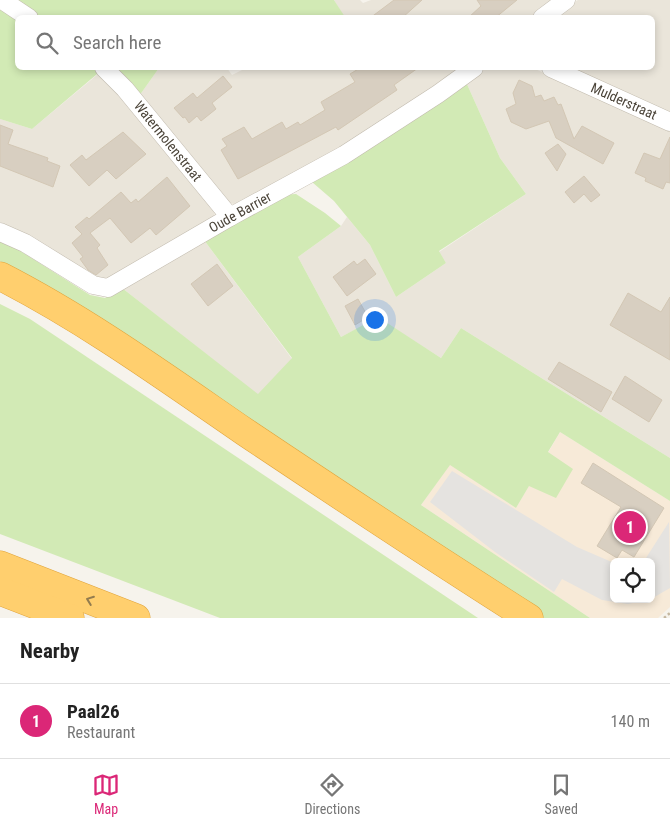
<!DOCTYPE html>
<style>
body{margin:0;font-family:"Roboto Condensed",sans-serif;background:#f6f6f6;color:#222}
.controls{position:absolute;right:15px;bottom:15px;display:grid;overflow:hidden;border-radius:8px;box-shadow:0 2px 8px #0003}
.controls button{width:45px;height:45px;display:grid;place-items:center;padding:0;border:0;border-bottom:1px solid #e0e0e0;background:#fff;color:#222;font:25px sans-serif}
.you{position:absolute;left:374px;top:319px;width:18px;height:18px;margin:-12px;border:4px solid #fff;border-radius:50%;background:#1a73e8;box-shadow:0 0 0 8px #1a73e833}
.badge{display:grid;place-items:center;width:32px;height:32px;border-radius:50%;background:#db2777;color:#fff;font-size:16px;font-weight:700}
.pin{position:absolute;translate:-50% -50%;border:2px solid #fff;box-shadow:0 1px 5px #0006}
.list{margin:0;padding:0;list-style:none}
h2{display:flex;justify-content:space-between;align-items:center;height:65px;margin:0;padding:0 20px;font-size:21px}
h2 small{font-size:16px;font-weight:400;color:#767676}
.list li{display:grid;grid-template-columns:32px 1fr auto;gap:15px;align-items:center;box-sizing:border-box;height:75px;padding:0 20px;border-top:1px solid #e0e0e0}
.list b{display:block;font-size:19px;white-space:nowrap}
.list p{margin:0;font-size:16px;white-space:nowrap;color:#767676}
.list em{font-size:16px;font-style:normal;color:#767676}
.icon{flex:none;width:28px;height:28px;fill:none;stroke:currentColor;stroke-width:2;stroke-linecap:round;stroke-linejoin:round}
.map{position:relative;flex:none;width:670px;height:618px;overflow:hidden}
.search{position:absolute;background:#fff;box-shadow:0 2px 8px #0003;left:15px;right:15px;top:15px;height:55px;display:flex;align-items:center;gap:12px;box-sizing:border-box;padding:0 18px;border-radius:8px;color:#767676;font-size:19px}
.sheet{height:140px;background:#fff}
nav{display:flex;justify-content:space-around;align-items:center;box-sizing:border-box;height:70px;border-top:1px solid #e0e0e0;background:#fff;font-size:14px;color:#767676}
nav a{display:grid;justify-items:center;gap:2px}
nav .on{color:#db2777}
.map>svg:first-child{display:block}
</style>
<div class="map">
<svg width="670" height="618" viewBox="0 0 670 618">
<rect width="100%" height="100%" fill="#f6f3ec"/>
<g fill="#eae5da">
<polygon points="334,0 360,0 363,3 371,0 556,0 531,18 344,17"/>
<polygon points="578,0 670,0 670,114 569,68 652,68 652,18 552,18"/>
<polygon points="159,68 227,68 232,75 246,68 462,68 375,128 238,204 234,204 230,203 137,99"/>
<polygon points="486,68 533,68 670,129 670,458 461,328 441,358 378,318 341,337 298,257 341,226 347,217 370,245 396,297 446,263 439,252 526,194 500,158 466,82"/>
<polygon points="103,70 216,209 214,216 102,284 92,280 37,240 0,222 0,119 32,129"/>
<polygon points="204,240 292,359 258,395 122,288"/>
</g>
<path fill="#f7ead8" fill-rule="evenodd" d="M 560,432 L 670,501 L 670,607 L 658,618 L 590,618 L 421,505 L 450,464 L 516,508 ZM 614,562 L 651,562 L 651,599 L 614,599 Z"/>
<g fill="#d2eab5">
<polygon points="7,0 334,0 345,17 35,17"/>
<polygon points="0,3 18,18 18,68 101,68 103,69 32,129 0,119"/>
<polygon points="110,68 159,68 137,99"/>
<polygon points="466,82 500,158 526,194 439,251 446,263 396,297 370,245 334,201 312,182"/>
<polygon points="296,194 325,213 341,226 298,257 341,337 378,317 441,358 461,328 670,458 670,501 560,432 548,452 573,469 556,498 529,486 516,508 450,465 421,505 590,618 544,618 0,261 0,238 90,295 105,298 122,288 258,394 292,358 204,240 282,195"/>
<polygon points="0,304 30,319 478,618 220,618 0,534"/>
</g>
<g fill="#e5e3e0">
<polygon points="452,471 577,547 614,563 614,599 651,599 628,604 602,600 562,579 554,592 495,552 430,502"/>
<polygon points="669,522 670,588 651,599 651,562 637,562 646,558"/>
</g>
<g fill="#d8cfc1" stroke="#d3c7b4">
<polygon points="394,0 422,0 402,18 370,18"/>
<polygon points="477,0 517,0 495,18 468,18 481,6"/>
<polygon points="360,68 418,68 394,85 397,90 338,130 336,127 238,179 221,150 227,146 222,139 244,127 252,139 282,122 286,129 298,122 300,125 325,110 321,102 355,82 350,74"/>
<polygon points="223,76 232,87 212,103 216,109 201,121 197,116 189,123 185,117 183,118 174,108 193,93 197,98"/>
<polygon points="519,80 532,86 535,97 541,95 544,101 554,97 558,105 561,104 574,139 582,126 614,143 603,164 556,138 549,121 526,129 511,122 506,109 516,104 513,93"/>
<polygon points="0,125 13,130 8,144 48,158 47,161 60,166 53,187 0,166"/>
<polygon points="123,132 146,154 116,179 107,170 89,186 70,165 82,155 86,160"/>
<polygon points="670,137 670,183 666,182 663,189 645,181 646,178 635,173 644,153 660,159"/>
<polygon points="558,144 566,154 557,171 545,153"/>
<polygon points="584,176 600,195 591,202 584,194 574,203 565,192"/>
<polygon points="167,177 190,206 156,235 150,228 131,243 110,218 90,233 100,245 97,248 108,265 96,275 88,270 80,259 83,257 72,243 82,234 75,227 87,217 89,219 121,192 131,203 136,199 138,202"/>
<polygon points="365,259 376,274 347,296 333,277 354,261 357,265"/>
<polygon points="217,264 233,286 208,306 191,284"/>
<polygon points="628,293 661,312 670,297 670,360 610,325"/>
<polygon points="358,299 368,317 355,325 345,306"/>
<polygon points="559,362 612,392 601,412 548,379"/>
<polygon points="625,376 662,400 649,422 612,399"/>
<polygon points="593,463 664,508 634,557 622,550 617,558 597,546 621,507 581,483"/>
</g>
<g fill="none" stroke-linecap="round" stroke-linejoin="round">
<g stroke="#c2bbae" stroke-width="19">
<g id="minor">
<polyline points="2,0 29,18"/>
<polyline points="542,18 566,0"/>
<polyline points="104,68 125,89 230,217"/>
<polyline points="551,68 670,122"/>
<polyline points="0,232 25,243 93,285 108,288 230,217 344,155 438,94 474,68"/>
</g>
</g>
<g stroke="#e0a43c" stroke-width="29">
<g id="motorway">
<path d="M 0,276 C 86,320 165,377 245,432 C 339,495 433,557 529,618"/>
<polyline points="0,565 136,618"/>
<polyline points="0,591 70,618"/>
</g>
</g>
<polyline stroke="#c4b79f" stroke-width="2.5" stroke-dasharray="2.5 2.5" stroke-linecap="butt" points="664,618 670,613"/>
<use href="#minor" stroke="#fff" stroke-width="18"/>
<use href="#motorway" stroke="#ffcf6e" stroke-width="28"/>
</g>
<defs><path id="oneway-chevron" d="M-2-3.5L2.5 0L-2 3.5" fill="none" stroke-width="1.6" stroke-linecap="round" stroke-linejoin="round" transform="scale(1.25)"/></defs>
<use stroke="#937c4e" href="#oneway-chevron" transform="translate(90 600) rotate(-159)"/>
<g text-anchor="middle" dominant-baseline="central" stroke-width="4" stroke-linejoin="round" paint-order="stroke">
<g font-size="14" fill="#4b4439" stroke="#fff">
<text transform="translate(624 101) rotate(24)">Mulderstraat</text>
<text transform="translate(168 141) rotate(51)">Watermolenstraat</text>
<text transform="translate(240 212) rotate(-29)">Oude Barrier</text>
</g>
</g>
</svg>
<div class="controls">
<button><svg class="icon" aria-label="locate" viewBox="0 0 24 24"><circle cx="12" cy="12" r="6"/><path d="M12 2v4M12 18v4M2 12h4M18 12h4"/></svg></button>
</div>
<div class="you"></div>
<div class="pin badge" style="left:630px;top:527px">1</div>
<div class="search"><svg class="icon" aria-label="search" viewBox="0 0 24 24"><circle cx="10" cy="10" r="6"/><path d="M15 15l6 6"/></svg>Search here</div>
</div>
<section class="sheet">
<h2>Nearby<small></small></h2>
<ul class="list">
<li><span class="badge">1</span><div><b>Paal26</b><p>Restaurant</p></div><em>140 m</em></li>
</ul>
</section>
<nav>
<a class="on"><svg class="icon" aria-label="map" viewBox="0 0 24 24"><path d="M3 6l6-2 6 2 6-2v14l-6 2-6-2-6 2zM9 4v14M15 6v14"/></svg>Map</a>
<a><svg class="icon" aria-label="directions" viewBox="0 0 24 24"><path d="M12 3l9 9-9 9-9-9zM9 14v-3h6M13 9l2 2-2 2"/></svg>Directions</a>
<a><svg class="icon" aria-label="saved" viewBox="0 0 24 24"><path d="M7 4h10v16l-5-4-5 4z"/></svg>Saved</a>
</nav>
